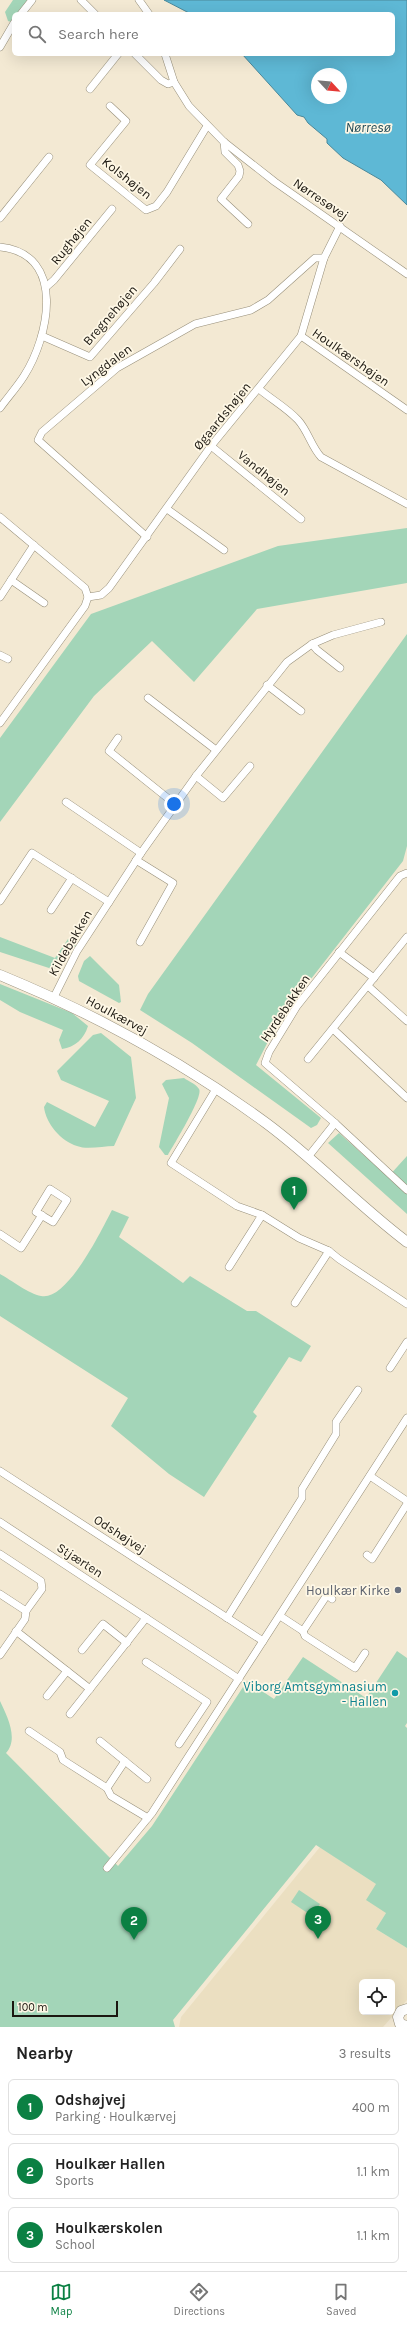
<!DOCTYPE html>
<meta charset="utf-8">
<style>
body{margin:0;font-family:Karla,sans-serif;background:#f2f2f2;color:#222}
.controls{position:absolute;right:12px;bottom:12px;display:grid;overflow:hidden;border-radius:6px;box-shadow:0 4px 16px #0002}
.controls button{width:36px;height:36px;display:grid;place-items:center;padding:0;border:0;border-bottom:1px solid #e0e0e0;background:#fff;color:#222;font:20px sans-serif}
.compass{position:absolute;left:311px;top:68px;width:36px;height:36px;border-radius:50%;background:#fff;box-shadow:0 4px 16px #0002;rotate:116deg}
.scale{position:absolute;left:12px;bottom:10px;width:106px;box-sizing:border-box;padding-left:4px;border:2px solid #1b1710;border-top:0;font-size:11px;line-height:14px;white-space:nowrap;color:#1b1710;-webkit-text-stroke:3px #fef7e5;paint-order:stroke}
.you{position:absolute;left:174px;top:804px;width:14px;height:14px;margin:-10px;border:3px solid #fff;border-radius:50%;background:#1a73e8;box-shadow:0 0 0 6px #1a73e833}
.badge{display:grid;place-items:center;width:26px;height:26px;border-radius:50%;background:#0b8043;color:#fff;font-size:13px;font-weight:700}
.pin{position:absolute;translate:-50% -33px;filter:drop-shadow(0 1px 2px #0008)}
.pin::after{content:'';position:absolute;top:21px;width:14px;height:12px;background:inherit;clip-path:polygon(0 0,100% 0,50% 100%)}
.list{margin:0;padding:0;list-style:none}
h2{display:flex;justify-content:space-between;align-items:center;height:52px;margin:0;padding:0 16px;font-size:17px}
h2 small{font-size:13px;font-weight:400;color:#767676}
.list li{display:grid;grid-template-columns:26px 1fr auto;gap:12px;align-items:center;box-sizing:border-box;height:56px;margin:0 8px 8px;padding:0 8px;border:1px solid #e0e0e0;border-radius:6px}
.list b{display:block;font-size:15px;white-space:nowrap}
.list p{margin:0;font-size:13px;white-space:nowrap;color:#767676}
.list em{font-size:13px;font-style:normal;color:#767676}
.icon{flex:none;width:22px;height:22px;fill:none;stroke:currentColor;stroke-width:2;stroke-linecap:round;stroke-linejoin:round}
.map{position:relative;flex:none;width:407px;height:2027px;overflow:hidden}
.search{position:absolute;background:#fff;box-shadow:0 4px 16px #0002;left:12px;right:12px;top:12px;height:44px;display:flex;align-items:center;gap:10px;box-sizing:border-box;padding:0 14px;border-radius:6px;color:#767676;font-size:15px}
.sheet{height:244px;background:#fff}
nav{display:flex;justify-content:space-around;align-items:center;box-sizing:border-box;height:56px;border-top:1px solid #e0e0e0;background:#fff;font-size:11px;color:#767676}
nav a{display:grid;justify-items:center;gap:2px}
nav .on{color:#0b8043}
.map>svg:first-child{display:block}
</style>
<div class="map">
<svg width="407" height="2027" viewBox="0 0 407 2027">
<rect width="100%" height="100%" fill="#f3e9d3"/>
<path fill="#ebdfc1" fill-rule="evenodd" d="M 320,1847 L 376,1884 L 386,1913 L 376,1929 L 407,1948 L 407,2000 L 383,2027 L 179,2027 L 181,2017 ZM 362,1982 L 392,1982 L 392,2012 L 362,2012 Z"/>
<g fill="#a3d5b8">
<polygon points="13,0 28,0 17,14 14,14 11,22 8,21 5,12"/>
<polygon points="407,528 407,583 257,609 194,682 152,641 94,696 0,822 0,738 91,614 278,546"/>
<polygon points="407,634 407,846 403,861 279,1020 256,1065 321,1118 317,1125 311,1128 192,1043 140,1010 148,994"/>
<polygon points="0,937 55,958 68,939 73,938 78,942 60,967 52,969 0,952"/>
<polygon points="90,956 119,985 121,1002 119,1003 79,981 78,976 84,961"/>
<path d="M 0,984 L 72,1013 L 88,1026 C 84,1039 75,1047 62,1049 L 59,1040 L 63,1030 L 20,1012 L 0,1000 Z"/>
<path d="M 101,1033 L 131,1057 L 136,1098 L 114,1146 C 103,1146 87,1150 77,1146 C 61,1141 46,1124 44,1107 L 47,1102 L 95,1127 L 109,1101 L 61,1080 L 57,1071 L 93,1035 Z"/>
<path d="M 184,1078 C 188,1081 196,1084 199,1089 C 204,1096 173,1146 168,1155 L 165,1155 L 159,1147 L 169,1098 L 162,1084 L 166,1080 Z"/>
<polygon points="339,1133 388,1177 407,1156 407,1214 328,1143"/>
<path d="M 112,1210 L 129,1217 L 119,1237 L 183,1283 L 190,1276 L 247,1311 L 256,1311 L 311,1346 L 301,1362 L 289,1357 L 253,1412 L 257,1416 L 204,1497 L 169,1474 L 111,1426 L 128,1398 L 0,1316 L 0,1274 C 11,1280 29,1294 41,1296 C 67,1302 102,1229 112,1210 Z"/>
<path d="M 397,1651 L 407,1658 L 407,1723 L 405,1726 L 407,1728 L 407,1948 L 376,1929 L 386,1913 L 366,1900 L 376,1884 L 316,1845 L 173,2020 L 175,2027 L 0,2027 L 0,1701 C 7,1716 19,1739 6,1753 L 118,1866 L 152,1826 L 247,1681 L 274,1699 L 303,1657 L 366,1698 Z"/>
<polygon points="299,1890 320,1904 312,1916 291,1902"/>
</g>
<path fill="#5eb8d5" stroke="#4a889a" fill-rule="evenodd" d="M 164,0 L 407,0 L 407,205 L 381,180 L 343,158 L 327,143 L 327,139 L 308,123 L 304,117 L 297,115 L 242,54 L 393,54 L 393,14 L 191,14 ZM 317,74 L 341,74 L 341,98 L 317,98 Z"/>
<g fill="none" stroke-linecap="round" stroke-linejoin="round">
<g stroke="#978f7a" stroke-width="8">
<g id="street">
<polyline points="81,0 95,14"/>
<polyline points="139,0 149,14"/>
<polyline points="21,14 32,0"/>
<polyline points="0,47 14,23"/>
<polyline points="135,54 161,80 168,84 174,82"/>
<polyline points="165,54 174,82 189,106 224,142 275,182 407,274"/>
<polyline points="90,89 118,54"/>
<polyline points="110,106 126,121 90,165 146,210 156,206 167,192 207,126"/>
<polyline points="224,142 225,152 238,165 240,171 239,176 221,199 248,224"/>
<polyline points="0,218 49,157"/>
<path d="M 0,247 C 67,254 49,337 24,376 C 17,387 8,397 0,408"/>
<polyline points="46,287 54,280 112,209"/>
<polyline points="42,336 90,357 154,283 180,249"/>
<polyline points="301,336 407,410"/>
<path d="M 259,389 C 271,399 287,408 298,420 C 308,431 311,446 321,457 L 407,504"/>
<polyline points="211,446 301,519"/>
<polyline points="167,509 224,550"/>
<polyline points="0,517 85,588 88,597 85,606 0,723"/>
<polyline points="147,537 38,440 42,432 117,368 195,324 251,310 268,300 315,258 324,258"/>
<polyline points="11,580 44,603"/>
<polyline points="0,597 34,545"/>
<polyline points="88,597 101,595 109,588 211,446 301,336 324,258 340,226"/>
<polyline points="312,644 317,650 340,668"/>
<polyline points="0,655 8,659"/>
<polyline points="267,685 301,711"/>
<polyline points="148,698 216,750"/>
<polyline points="118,738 109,751 175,804"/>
<polyline points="196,776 223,798 250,766"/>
<polyline points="66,802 141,853"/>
<polyline points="136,860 173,883 140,942"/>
<polyline points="0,901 32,853 109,902"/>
<polyline points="51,910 72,878"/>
<polyline points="339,952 374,978"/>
<polyline points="368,986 407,1021"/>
<polyline points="54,997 77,951 141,853 196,776 287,662 312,644 333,635 381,622"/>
<polyline points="333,1029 407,1098"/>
<polyline points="308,1059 407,937"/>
<polyline points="216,1089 171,1163 237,1206 262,1215 299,1238 329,1251 339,1259 407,1304"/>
<polyline points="335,1123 407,1190"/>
<polyline points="308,1157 335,1123 265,1063 269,1052 297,1006 400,876 407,873"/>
<polygon points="50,1189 67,1200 53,1222 36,1212"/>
<polyline points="0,1234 21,1248 42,1215"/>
<polyline points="229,1267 262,1215"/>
<polyline points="295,1303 329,1251"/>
<polyline points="390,1368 407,1342"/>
<polyline points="0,1471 263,1641"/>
<polyline points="370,1476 407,1501"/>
<polyline points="0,1522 239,1679"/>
<polyline points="0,1554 41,1581 42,1589 26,1611 25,1619 0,1655"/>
<polyline points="367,1555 372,1559 407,1504"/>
<polyline points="0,1594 26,1611"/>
<polyline points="280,1616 303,1631 327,1595 332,1599"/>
<polyline points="227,1618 302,1498 302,1489 336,1434 336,1422 358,1390"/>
<polyline points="16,1631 90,1689"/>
<polyline points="303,1631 305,1636 355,1668 365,1653"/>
<polyline points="82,1650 103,1624 127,1643"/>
<polyline points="146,1662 207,1702 179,1744"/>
<polyline points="47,1696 67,1671"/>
<polyline points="70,1714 146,1618"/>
<polyline points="29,1731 60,1752 63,1760 107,1788 111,1796 148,1818"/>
<polyline points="100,1741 147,1779"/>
<polyline points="107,1788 125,1761"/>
<polyline points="107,1868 152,1813 407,1418"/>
</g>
</g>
<g stroke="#978f7a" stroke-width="11">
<g id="secondary">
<path d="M 0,975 C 95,1014 183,1062 266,1123 C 316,1160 358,1205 407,1242"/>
<polyline points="407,2009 401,2011 398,2017 400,2024 407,2026"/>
</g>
</g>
<use href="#street" stroke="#fff" stroke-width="7"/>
<use href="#secondary" stroke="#fff" stroke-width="10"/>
</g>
<circle fill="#6b7280" stroke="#fef7e5" stroke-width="1.5" cx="398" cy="1590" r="4"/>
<circle fill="#0f9aa8" stroke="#fef7e5" stroke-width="1.5" cx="395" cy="1693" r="4"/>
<g text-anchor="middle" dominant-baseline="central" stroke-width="3.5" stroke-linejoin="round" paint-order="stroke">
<g font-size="13" fill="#1b1710" stroke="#fef7e5">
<text transform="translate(127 178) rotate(38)">Kolshøjen</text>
<text transform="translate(321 199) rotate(34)">Nørresøvej</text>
<text transform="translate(71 241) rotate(-51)">Rughøjen</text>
<text transform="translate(110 315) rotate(-49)">Bregnehøjen</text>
<text transform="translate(351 357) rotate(35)">Houlkærshøjen</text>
<text transform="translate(106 365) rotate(-37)">Lyngdalen</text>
<text transform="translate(222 416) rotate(-51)">Øgaardshøjen</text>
<text transform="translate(264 473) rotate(39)">Vandhøjen</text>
<text transform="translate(70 943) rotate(-60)">Kildebakken</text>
<text transform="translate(285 1008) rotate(-56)">Hyrdebakken</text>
<text transform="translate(117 1015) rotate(28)">Houlkærvej</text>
<text transform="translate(120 1534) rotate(33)">Odshøjvej</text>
<text transform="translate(80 1560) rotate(33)">Stjærten</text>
</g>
<g font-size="13" fill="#5b616d" stroke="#fef7e5" text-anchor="end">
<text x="390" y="1590">Houlkær Kirke</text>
</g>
<g font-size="13" fill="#0d838f" stroke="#fef7e5" text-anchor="end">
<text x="387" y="1686">Viborg Amtsgymnasium<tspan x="387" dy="15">- Hallen</tspan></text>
</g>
<g font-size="14" font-style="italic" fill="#234c59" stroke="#fef7e5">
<text x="368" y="127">Nørresø</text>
</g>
</g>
</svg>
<div class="controls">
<button><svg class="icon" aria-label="locate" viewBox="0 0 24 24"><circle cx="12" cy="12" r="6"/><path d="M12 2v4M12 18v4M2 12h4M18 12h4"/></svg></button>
</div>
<svg class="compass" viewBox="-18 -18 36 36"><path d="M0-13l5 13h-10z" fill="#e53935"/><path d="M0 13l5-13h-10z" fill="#767676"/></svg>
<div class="scale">100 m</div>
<div class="you"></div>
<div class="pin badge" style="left:294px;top:1210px">1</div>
<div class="pin badge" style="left:134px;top:1940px">2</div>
<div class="pin badge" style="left:318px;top:1939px">3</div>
<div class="search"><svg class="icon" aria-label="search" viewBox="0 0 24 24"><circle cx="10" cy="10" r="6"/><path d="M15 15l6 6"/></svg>Search here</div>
</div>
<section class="sheet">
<h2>Nearby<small>3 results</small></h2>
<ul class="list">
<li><span class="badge">1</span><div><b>Odshøjvej</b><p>Parking · Houlkærvej</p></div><em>400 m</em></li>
<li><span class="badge">2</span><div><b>Houlkær Hallen</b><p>Sports</p></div><em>1.1 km</em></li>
<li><span class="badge">3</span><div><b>Houlkærskolen</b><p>School</p></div><em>1.1 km</em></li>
</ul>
</section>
<nav>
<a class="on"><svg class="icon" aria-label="map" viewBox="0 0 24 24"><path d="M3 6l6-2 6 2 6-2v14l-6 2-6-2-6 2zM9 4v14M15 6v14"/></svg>Map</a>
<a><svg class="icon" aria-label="directions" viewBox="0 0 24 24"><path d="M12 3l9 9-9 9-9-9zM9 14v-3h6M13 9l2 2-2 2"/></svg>Directions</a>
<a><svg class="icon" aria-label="saved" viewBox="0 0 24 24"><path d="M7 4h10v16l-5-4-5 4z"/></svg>Saved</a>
</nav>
